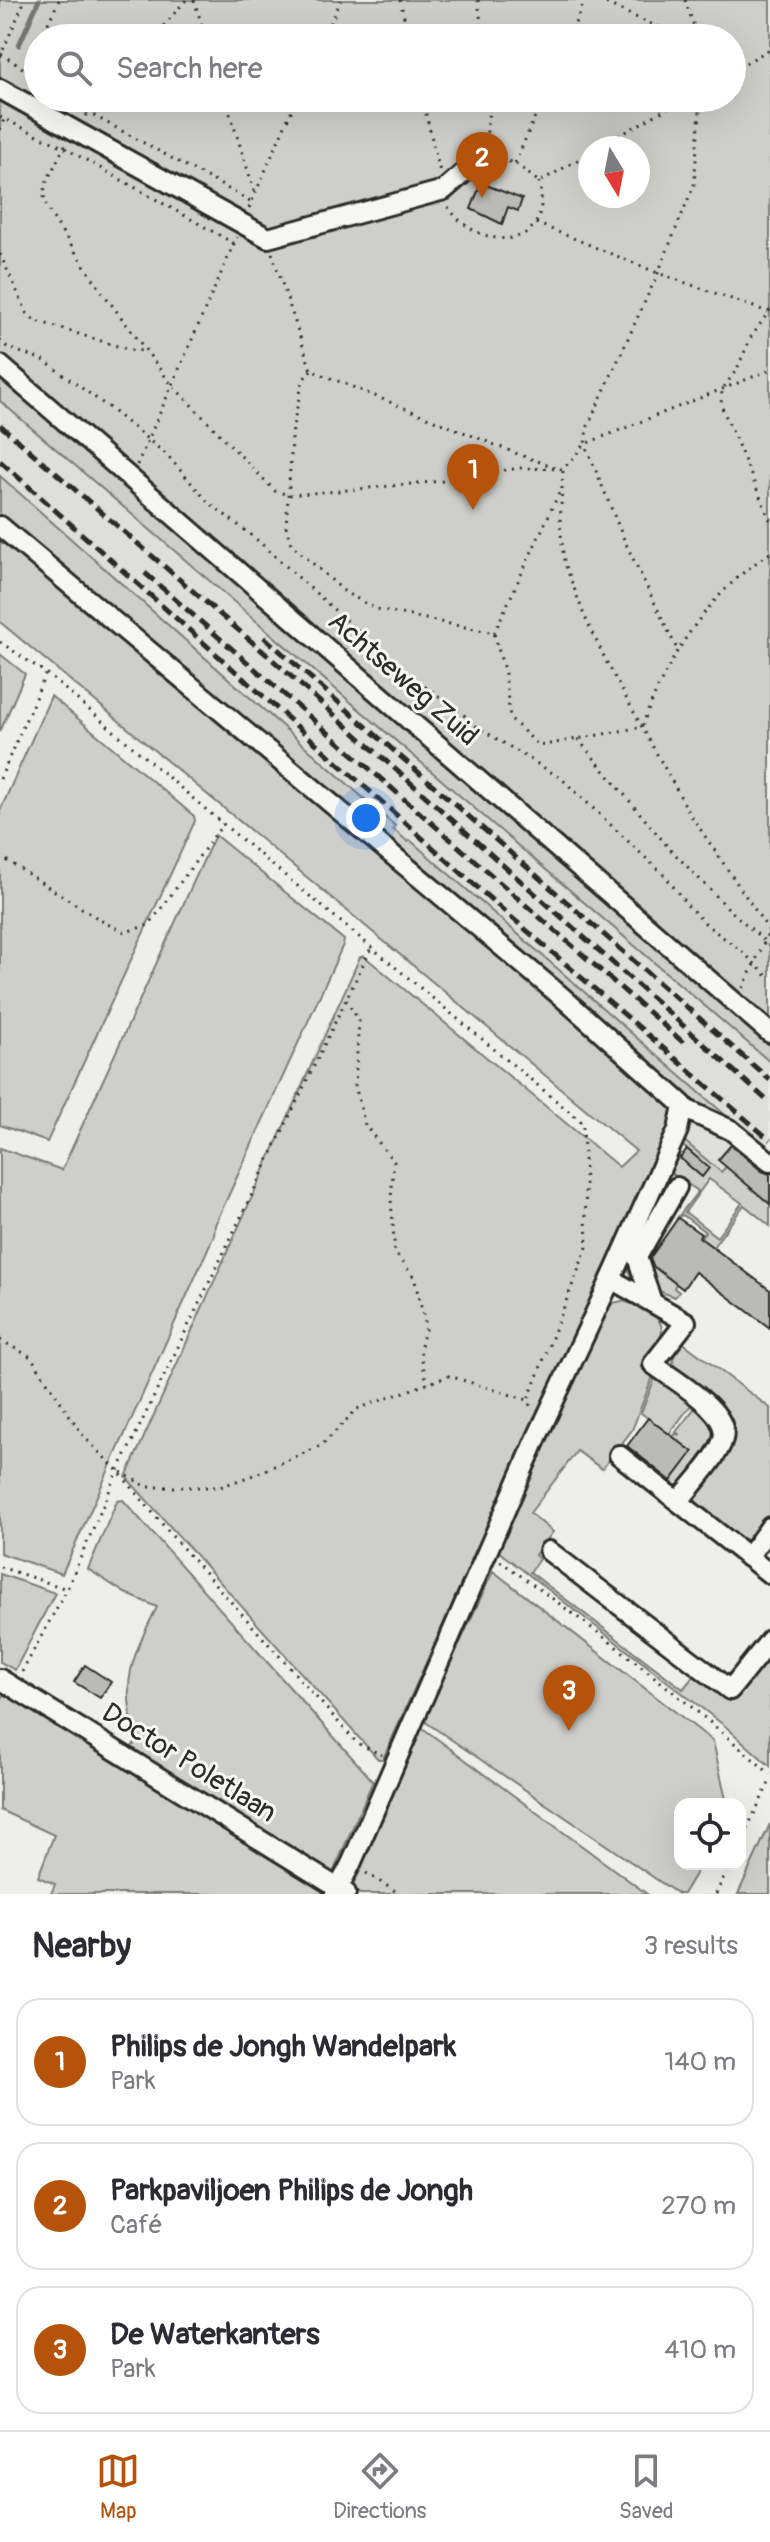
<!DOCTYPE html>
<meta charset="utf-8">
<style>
body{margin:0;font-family:Pangolin,sans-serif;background:#f2f2f3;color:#2b2b33}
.controls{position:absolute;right:24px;bottom:24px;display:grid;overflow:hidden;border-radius:16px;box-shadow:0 8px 32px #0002}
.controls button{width:72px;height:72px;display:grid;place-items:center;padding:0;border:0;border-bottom:2px solid #e1e1e2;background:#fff;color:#2b2b33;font:40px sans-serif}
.compass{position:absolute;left:578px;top:136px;width:72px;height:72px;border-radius:50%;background:#fff;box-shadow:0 8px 32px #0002;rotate:170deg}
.you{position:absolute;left:366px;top:818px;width:28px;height:28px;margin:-20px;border:6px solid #fff;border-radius:50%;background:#1a73e8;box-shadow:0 0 0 12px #1a73e833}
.badge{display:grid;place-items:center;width:52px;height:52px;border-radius:50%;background:#b45309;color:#fff;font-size:26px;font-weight:700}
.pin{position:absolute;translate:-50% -66px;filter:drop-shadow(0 2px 4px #0008)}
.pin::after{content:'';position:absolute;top:42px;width:28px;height:24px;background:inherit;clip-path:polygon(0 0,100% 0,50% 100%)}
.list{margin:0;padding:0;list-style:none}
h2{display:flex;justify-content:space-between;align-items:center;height:104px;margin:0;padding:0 32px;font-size:34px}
h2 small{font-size:26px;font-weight:400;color:#7c7c81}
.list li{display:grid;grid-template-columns:52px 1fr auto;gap:24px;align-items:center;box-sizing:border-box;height:128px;margin:0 16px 16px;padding:0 16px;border:2px solid #e1e1e2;border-radius:24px}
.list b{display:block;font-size:30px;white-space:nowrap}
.list p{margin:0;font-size:26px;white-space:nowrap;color:#7c7c81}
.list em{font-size:26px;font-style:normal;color:#7c7c81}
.icon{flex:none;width:44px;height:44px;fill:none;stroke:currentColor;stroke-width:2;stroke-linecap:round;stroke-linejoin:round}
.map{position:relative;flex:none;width:770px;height:1894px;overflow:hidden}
.search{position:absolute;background:#fff;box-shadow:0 8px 32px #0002;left:24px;right:24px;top:24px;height:88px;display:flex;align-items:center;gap:20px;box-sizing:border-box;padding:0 28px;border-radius:44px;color:#7c7c81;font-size:30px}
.sheet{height:536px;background:#fff}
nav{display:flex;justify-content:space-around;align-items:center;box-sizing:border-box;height:112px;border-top:2px solid #e1e1e2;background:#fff;font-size:22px;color:#7c7c81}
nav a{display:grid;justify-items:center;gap:4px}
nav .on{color:#b45309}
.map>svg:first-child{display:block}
</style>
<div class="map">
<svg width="770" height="1894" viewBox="0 0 770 1894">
<rect width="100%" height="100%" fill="#eeeeea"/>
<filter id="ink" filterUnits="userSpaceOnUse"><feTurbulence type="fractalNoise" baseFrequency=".0125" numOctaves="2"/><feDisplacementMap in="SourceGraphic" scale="16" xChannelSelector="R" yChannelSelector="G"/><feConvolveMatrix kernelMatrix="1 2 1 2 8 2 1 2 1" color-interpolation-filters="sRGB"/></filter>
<g filter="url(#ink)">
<polygon fill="#dededb" points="0,398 770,1049 770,1213 682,1139 0,509"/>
<g fill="#cececa" stroke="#7c7c7a" stroke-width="2" fill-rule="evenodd">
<path d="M 0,0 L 770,0 L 770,1022 L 0,354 ZM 38,38 L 732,38 L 732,98 L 38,98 ZM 590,148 L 638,148 L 638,196 L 590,196 Z"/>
<polygon points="0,378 770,1045 770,1062 0,401"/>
<polygon points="0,476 395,826 393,829 408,842 410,840 770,1154 693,1108 0,519"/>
<polygon points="0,532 670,1099 676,1114 543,1417 534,1417 526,1439 383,1759 378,1759 126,1477 360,957 364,956 619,1167 636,1151 0,622"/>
<polygon points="0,654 25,674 0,732"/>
<polygon points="51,696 194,816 195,821 47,1142 0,1125 0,811"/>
<polygon points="215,835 344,940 343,945 215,1225 214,1235 62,1574 0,1553 0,1148 62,1170"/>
<path d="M 690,1115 L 692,1116 L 682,1139 L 721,1172 L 727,1166 L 770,1203 L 770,1226 L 744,1205 L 713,1247 L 700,1238 L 705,1232 L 683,1215 L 678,1217 L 698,1191 L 671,1173 L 654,1202 L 628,1258 L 639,1283 L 631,1276 L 625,1260 L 673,1152 L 702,1176 L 709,1168 L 678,1142 ZM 709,1179 L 742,1203 L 717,1237 L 685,1212 Z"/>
<polygon points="646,1261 676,1284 674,1288 679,1292 675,1297 656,1290"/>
<path d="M 622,1301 C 639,1305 670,1316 660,1339 C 657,1347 649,1355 644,1362 L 655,1371 L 632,1430 L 602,1469 L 577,1451 L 530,1513 L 553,1532 L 535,1555 L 539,1559 L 530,1572 L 683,1689 L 697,1672 L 732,1698 L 770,1648 L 770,1766 L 725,1726 L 494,1548 L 606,1309 L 613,1303 Z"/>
<polygon points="682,1342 770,1408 770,1519 753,1541 743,1539 740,1543 699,1510 694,1497 728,1438 674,1370 673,1358"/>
<polygon points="657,1373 694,1401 669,1434 641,1413"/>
<polygon points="698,1404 711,1414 718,1441 684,1484 671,1486 650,1474 654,1469 671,1481 692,1452 673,1437 675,1434 680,1435 676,1432"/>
<path d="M 123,1500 L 373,1781 L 332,1875 L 129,1752 L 137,1739 C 119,1684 132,1657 157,1607 L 125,1593 L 88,1569 L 117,1501 Z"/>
<polygon points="493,1571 713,1741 727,1804 680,1804 680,1864 701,1864 683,1894 678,1894 424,1721"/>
<polygon points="0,1574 55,1593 15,1670 0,1662"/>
<polygon points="5,1692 326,1887 323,1894 51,1894 55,1884 38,1877 54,1835 0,1810 0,1702"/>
<polygon points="421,1727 647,1894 360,1894 349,1888"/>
<polygon points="770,1824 770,1894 738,1894"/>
</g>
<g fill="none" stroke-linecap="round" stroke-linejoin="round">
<polyline stroke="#757573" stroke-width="5" points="19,45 39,0"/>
</g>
<g fill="#babab7" stroke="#2b2b2b" stroke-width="2">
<polygon points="481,183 522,199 518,211 508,207 502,224 471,209"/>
<polygon points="731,1145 762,1171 770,1174 770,1204 718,1160"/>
<polygon points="687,1149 709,1168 702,1177 680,1158"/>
<polygon points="678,1218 701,1234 699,1237 770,1290 770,1328 695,1272 683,1289 653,1266 650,1258"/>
<polygon points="648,1418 693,1452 671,1481 627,1446"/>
<polygon points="85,1665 111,1682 100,1698 74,1682"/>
</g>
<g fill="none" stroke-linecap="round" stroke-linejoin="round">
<g stroke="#2b2b2b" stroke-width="24">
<g id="minor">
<polyline points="0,89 268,238 444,190 476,162"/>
<polyline points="0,365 770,1033"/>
<path d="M 0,526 L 562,997 L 683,1105 L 678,1130 L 611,1279 L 686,1322 L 653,1364 C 673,1380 731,1411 723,1439 C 718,1458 691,1485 679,1501"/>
<polyline points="683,1108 731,1130 770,1162"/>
<polyline points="652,1302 637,1257 677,1187"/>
<polyline points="619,1455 770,1574"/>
<polyline points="549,1551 730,1690 770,1640"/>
<polyline points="748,1557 770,1527"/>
<polyline points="0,1679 346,1893"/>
<polyline points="335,1894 351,1864 538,1435 611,1279"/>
</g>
</g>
<g stroke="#2b2b2b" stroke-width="3" stroke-dasharray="2 6" stroke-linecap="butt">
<polyline points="194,0 206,38"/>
<polyline points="400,0 409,38"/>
<polyline points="478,0 483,38"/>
<path d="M 599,0 C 629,13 663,34 697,35"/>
<polyline points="685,0 698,38"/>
<polyline points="41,38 59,0"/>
<polyline points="153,38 186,0"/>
<polyline points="324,38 341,0"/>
<polyline points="569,38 585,0"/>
<polyline points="1,54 38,78"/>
<polyline points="0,57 25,0"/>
<polyline points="26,70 38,44"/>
<polyline points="732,71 770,49"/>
<polyline points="67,98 89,113 252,202"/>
<polyline points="225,98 255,193"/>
<polyline points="422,98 440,172"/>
<polyline points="86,116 101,98"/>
<polyline points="0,117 63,147 235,244"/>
<polyline points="0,130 4,119"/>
<polyline points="65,145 45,185 44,200 51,215 100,289 171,384 275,491 289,495 337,491 443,481 519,468 563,469 585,444 770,370"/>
<polyline points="483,148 486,141 490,98"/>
<polyline points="598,148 685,98"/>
<polyline points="493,158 515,163 539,182 590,153"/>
<polyline points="515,163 543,98"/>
<path d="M 448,207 C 480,253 555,252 539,182"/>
<polyline points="249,208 297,98"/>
<polyline points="536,223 658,273 768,312"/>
<polyline points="272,253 311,370 520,455 557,468"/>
<polyline points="0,254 27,313 34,320 130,350 146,351"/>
<polyline points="770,310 751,337 737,369 722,390 721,405 770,520"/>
<polyline points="0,340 8,348 43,360 108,407 167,455 207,501 256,539 403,672 454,706 476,726 562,779 666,877 688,906 708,926 744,953 770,979"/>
<path d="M 311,370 L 303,380 L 293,426 L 286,526 L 291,544 L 346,593 L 377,609 L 494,633 L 505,674 L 510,718 L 539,746 L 642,727 C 666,659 708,593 770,553"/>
<polyline points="137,465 237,237"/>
<polyline points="563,471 560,524 564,561 584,615 609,667 690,814 770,932"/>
<polyline points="494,633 560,491"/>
<polyline points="0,642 46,673 223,824 583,1123 587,1247 528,1400"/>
<polyline points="676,647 625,542 585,444 587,428 658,273 694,185 701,98"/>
<polyline points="578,739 668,847 728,908 770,946"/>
<polyline points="0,779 46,673"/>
<polyline points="0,856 105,923 125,932 149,925 223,824"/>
<polyline points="743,988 770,930"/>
<polyline points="346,1000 359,1021 355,1085 365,1125 394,1162 391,1199 395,1253 414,1277 426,1326 420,1350 427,1384"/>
<polyline points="0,1340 31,1357 84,1437 118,1471 173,1537 357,1743 382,1755"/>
<polyline points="121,1472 147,1487 220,1487 256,1474 322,1445 357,1409 449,1376 528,1400 531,1408"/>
<path d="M 500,1561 C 594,1627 684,1698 770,1774"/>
<polyline points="0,1567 67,1589"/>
<polyline points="22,1672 67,1589 118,1471 371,948"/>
<polyline points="740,1843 770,1781"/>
<polyline points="366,1873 400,1894"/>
<polyline points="716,1894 730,1864"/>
</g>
<use href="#minor" stroke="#f6f6f2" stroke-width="18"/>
<g stroke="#2b2b2b" stroke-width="5" stroke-dasharray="12 6" stroke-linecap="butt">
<polyline points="0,425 266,654 770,1103"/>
<polyline points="0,461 496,904 770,1140"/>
<polyline points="145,573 685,1044"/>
<polyline points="264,637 770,1080"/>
</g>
</g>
</g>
<g text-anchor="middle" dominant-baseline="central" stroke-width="6" stroke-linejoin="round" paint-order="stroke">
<g font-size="28" fill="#2b2b2b" stroke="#f6f6f2">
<text transform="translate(403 679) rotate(41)">Achtseweg Zuid</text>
<text transform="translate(189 1763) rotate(32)">Doctor Poletlaan</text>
</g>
</g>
</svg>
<div class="controls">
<button><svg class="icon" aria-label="locate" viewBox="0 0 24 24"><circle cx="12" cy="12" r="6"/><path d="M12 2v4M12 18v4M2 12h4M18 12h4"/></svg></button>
</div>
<svg class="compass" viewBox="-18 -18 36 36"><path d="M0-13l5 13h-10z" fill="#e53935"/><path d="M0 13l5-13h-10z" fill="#7c7c81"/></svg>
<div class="you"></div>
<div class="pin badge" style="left:473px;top:510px">1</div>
<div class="pin badge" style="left:482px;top:198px">2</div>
<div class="pin badge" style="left:569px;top:1731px">3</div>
<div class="search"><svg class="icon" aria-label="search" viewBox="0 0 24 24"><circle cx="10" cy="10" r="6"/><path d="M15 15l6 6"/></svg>Search here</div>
</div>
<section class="sheet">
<h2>Nearby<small>3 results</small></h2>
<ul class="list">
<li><span class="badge">1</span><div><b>Philips de Jongh Wandelpark</b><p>Park</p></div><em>140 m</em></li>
<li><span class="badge">2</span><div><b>Parkpaviljoen Philips de Jongh</b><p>Café</p></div><em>270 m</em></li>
<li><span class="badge">3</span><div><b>De Waterkanters</b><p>Park</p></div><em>410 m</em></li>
</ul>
</section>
<nav>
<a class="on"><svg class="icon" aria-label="map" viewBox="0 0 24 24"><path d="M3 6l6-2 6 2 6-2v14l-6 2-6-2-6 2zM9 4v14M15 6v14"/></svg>Map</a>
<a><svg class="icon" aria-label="directions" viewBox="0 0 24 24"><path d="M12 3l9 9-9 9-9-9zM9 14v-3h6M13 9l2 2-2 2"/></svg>Directions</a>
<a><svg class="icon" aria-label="saved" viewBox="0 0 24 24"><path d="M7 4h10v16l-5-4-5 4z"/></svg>Saved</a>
</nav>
